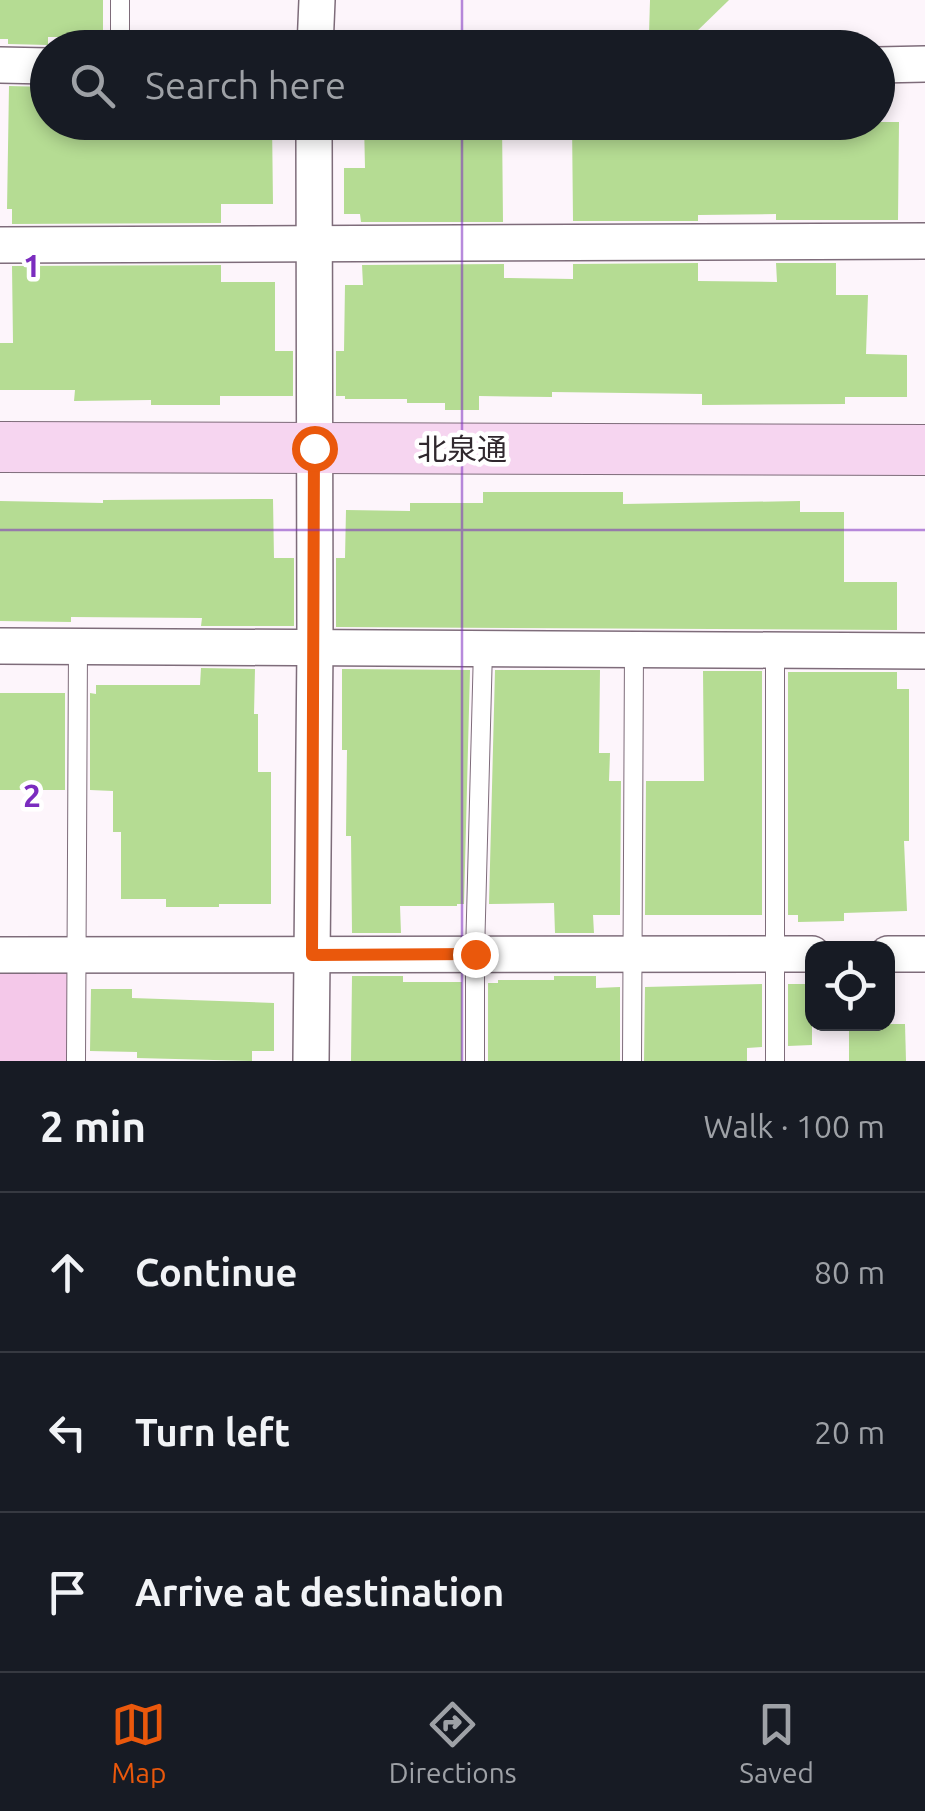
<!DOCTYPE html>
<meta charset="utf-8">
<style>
body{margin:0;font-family:Ubuntu,"Noto Sans JP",sans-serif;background:#20242c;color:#f1f3f6}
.controls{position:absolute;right:30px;bottom:30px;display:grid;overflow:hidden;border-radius:20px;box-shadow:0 5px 15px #0003}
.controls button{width:90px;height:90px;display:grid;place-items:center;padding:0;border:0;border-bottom:2px solid #363941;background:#171b24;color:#f1f3f6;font:50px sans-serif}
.stop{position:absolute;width:30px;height:30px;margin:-22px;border:8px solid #ea580c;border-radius:50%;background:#fff}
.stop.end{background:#ea580c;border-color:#fff;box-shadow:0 2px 10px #0008}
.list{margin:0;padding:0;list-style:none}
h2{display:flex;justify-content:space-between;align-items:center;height:130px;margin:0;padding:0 40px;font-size:42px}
h2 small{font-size:32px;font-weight:400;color:#9ea1a6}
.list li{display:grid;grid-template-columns:65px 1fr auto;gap:30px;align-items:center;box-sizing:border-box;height:160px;padding:0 40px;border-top:2px solid #363941}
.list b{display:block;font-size:38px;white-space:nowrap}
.list em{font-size:32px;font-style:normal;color:#9ea1a6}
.icon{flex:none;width:55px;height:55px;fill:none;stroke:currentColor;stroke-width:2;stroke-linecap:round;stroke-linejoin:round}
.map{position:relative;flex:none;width:925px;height:1061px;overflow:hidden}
.search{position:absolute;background:#171b24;box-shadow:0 5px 15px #0003;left:30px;right:30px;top:30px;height:110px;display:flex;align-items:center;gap:25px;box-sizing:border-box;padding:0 35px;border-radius:55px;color:#9ea1a6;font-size:38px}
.sheet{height:610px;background:#171b24}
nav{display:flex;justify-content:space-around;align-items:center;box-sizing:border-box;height:140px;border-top:2px solid #363941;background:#171b24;font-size:28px;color:#9ea1a6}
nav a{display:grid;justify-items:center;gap:5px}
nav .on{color:#ea580c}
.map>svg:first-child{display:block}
</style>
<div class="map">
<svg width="925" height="1061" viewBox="0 0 925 1061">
<rect width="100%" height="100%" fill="#fdf5fb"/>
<polygon fill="#f4c8e9" points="0,972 68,972 69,1061 0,1061"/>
<g fill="#b5dc93">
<polygon points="0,0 103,0 103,37 48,37 48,45 8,44 8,39 0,39"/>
<polygon points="650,0 729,0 693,35 649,35"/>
<polygon points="9,86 48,87 48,122 272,122 273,204 221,204 221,223 12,224 12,209 7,209"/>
<polygon points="364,122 502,122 503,222 361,222 360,214 344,214 344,168 365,168"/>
<polygon points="572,122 899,122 898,220 776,220 776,214 698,215 698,221 573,221"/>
<polygon points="698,263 698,281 777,282 776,263 836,263 836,295 868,295 866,354 907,355 907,397 845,397 845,404 702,405 702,394 552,392 552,397 479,396 479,410 445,410 445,403 407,403 407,399 345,399 345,396 336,396 336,351 344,351 345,285 363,285 362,265 504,264 504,278 573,279 573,264"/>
<polygon points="221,265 221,282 275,282 275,351 293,351 293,396 220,396 220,405 151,405 151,400 74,401 75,390 0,390 0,343 13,343 12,266"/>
<polygon points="483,492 623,492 623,504 800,501 800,512 844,512 844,582 897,582 897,630 336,627 336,558 345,558 346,510 410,511 410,503 483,503"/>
<polygon points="273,499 274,558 294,558 294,626 201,626 202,618 71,617 71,622 0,621 0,501 103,503 103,500"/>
<polygon points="201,668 255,669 254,714 258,714 258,772 271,772 271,904 219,904 219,907 166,907 166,899 121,899 121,832 113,832 113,791 90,790 90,693 96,694 96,685 200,685"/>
<polygon points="342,669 470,670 464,904 457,904 457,906 400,906 401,933 352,933 351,836 346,836 347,750 342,750"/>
<polygon points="495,670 600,670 599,753 610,753 609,781 621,781 620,915 593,915 594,933 555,933 554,903 489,904"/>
<polygon points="703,671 762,671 762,915 645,915 646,781 704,781"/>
<polygon points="788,672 897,672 897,689 909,689 909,841 904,841 907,911 844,913 844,921 798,922 798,915 788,915"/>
<rect x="0" y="693" width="65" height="97"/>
<polygon points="352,976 403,976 403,982 462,982 462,1061 351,1061"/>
<polygon points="554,976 596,976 596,988 620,987 620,1061 488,1061 488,983 498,983 498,980 554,980"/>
<polygon points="762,984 762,1047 747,1048 747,1061 644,1061 645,987"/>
<polygon points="788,984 812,984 812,1045 788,1046"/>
<polygon points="91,989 132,989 132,998 274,1003 274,1051 252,1051 252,1061 137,1058 137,1052 90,1051"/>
<polygon points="849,1024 905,1024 906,1061 849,1061"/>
</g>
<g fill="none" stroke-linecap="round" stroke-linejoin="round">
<g stroke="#7e6c7a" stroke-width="20">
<g id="lane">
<polyline points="120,48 120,0"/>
<polyline points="775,650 775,1061"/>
<polyline points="76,1061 78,646"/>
<polyline points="475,1061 475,954 483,649"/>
<polyline points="632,1061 634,649"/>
</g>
</g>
<g stroke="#7e6c7a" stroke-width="38">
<g id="street">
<polyline points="315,48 317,0"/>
<polyline points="0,65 48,66"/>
<polyline points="878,65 925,64"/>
<polyline points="0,245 925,241"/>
<polyline points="0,646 925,651"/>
<polyline points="888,954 925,954"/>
<polyline points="0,955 812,954"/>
<polyline points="311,1061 315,647 314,122"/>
</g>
</g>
<g stroke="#7e6c7a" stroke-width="52">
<polyline id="secondary" points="0,447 925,450"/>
</g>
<use href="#lane" stroke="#fff" stroke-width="18"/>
<use href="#street" stroke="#fff" stroke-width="35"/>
<use href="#secondary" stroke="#f6d5f0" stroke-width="50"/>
</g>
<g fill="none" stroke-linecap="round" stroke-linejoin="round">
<polyline stroke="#ea580c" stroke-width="12" points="314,448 312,955 475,954"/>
</g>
<path fill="none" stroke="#7b2cbf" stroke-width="2.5" stroke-opacity="0.55" d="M 462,0 L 462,48M 462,122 L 462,1061M 0,530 L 925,530"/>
<g text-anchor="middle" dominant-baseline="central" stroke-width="9" stroke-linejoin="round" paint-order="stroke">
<g font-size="30" fill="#30282e" stroke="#fff">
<text x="462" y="449">北泉通</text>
</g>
</g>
<g font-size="32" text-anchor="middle" font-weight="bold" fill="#7b2cbf" stroke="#fff" stroke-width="9" stroke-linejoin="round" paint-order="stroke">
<text x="32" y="277">1</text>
<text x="32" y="807">2</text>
</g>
</svg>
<div class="controls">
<button><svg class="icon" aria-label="locate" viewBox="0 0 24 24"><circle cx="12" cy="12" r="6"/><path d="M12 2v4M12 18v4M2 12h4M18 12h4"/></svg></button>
</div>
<div class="stop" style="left:314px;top:448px"></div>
<div class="stop end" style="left:475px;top:954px"></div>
<div class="search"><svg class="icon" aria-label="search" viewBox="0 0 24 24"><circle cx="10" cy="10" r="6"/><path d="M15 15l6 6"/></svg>Search here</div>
</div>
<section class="sheet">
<h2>2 min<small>Walk · 100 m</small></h2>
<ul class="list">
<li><svg class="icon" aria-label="ahead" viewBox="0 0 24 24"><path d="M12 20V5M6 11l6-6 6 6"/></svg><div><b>Continue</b></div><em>80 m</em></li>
<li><svg class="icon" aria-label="left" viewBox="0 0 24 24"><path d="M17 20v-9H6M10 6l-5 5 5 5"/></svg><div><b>Turn left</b></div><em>20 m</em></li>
<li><svg class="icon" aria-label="arrive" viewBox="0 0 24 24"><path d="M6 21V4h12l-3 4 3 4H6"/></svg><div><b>Arrive at destination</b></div></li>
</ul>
</section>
<nav>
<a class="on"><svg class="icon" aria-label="map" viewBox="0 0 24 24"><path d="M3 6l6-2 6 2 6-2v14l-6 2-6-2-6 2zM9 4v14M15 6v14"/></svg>Map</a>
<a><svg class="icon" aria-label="directions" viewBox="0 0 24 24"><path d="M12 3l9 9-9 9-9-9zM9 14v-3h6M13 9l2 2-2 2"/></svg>Directions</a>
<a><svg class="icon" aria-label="saved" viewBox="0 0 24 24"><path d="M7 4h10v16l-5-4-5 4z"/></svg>Saved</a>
</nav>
